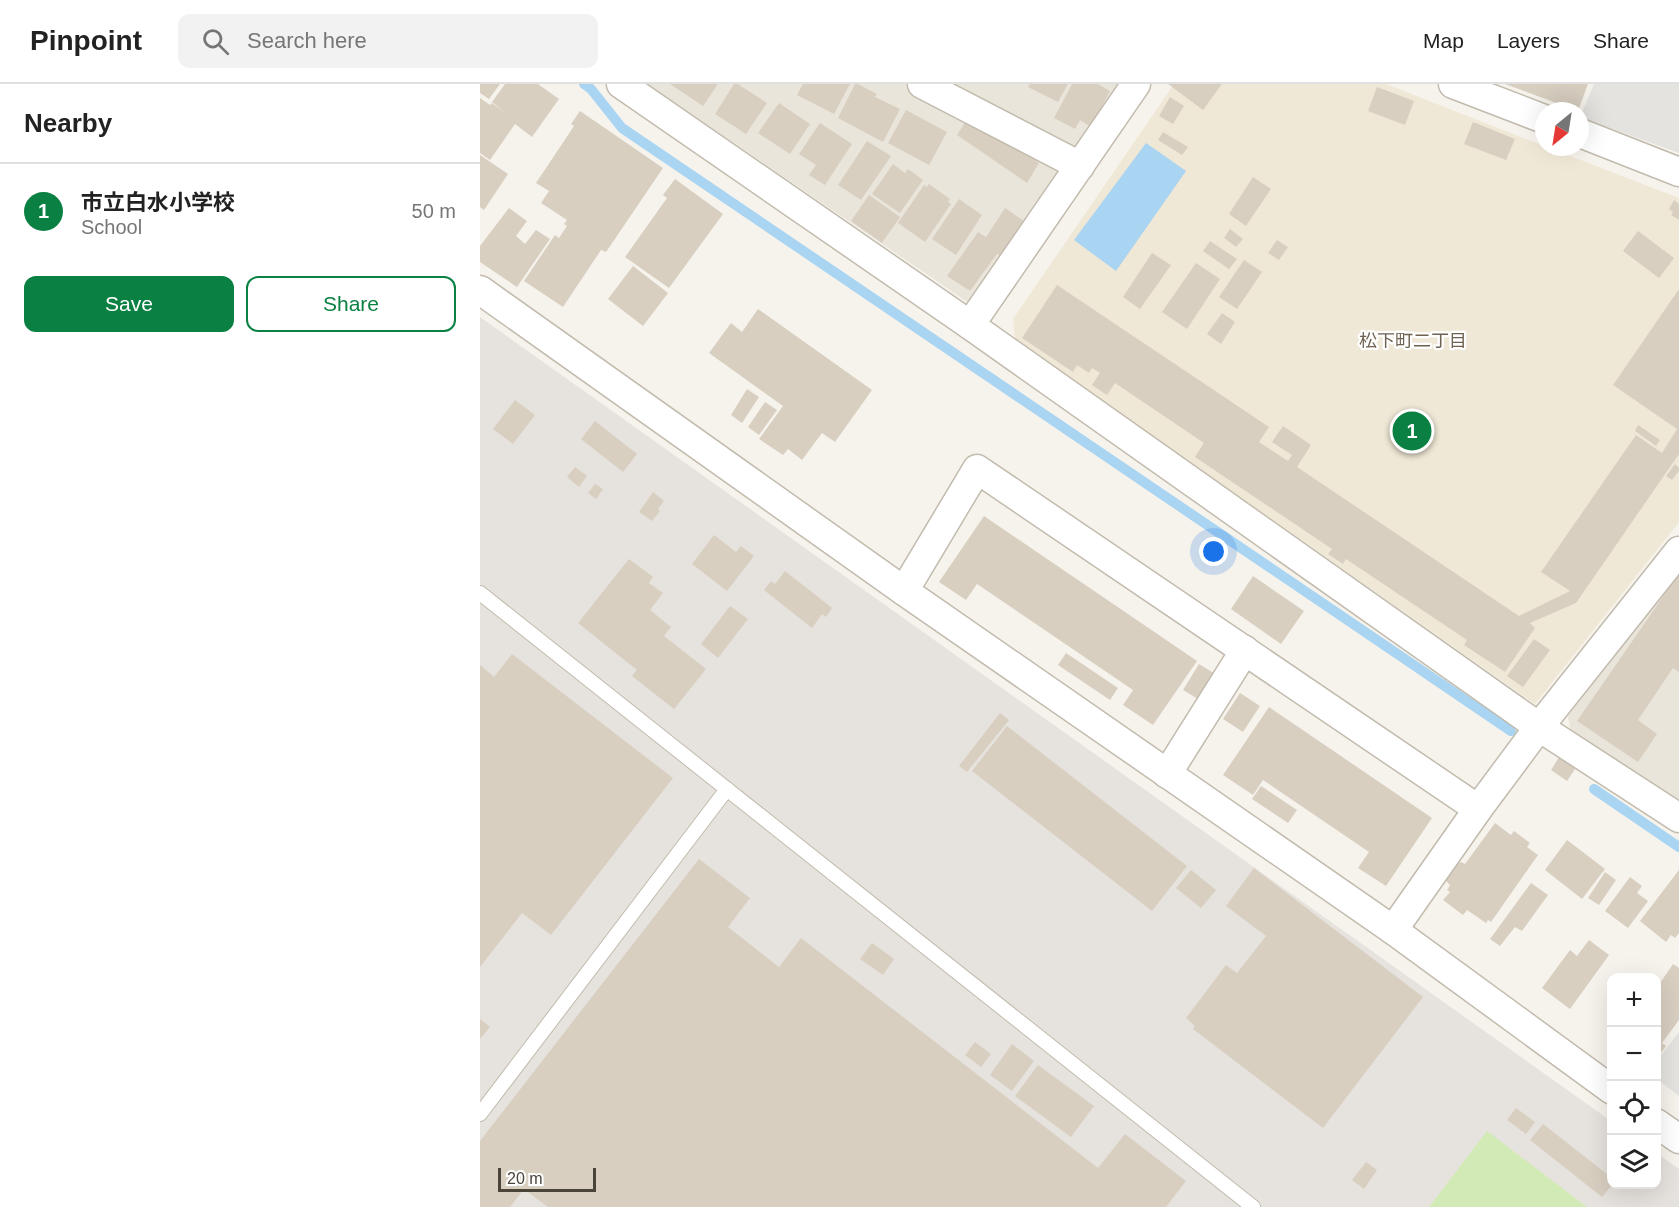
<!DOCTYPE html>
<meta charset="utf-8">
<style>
body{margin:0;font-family:Helvetica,"Noto Sans JP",sans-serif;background:#f2f2f2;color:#222}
.controls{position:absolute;right:18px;bottom:18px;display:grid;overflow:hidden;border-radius:12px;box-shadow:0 6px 24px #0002}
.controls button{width:54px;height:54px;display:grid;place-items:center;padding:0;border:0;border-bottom:2px solid #e0e0e0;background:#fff;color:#222;font:30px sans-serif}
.compass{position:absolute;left:1055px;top:18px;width:54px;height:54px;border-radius:50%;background:#fff;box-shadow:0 6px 24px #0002;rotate:210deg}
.scale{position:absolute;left:18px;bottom:15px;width:98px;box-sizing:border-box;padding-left:6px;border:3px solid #4b4439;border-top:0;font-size:16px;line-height:21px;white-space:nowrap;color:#4b4439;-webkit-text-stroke:4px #fff;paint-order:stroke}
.you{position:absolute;left:734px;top:468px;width:21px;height:21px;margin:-15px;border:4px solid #fff;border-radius:50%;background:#1a73e8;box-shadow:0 0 0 9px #1a73e833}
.badge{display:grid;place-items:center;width:39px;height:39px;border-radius:50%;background:#0b8043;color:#fff;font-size:20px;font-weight:700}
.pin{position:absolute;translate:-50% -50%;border:3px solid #fff;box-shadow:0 2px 6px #0006}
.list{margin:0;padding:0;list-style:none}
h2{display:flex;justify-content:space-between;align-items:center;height:78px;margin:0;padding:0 24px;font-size:26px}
h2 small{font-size:20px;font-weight:400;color:#767676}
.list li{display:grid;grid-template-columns:39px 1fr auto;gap:18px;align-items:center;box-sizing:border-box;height:96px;padding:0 24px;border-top:2px solid #e0e0e0}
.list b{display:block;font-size:22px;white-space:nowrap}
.list p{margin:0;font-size:20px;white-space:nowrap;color:#767676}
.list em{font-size:20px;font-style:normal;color:#767676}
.actions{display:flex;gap:12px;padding:18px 24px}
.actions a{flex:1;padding:14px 0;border:2px solid #0b8043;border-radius:12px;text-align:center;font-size:21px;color:#0b8043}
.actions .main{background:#0b8043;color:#fff}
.icon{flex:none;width:33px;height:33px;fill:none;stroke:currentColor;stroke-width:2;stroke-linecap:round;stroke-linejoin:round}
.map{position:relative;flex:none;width:1199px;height:1123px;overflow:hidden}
header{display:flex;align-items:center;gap:36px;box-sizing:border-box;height:84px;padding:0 30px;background:#fff;border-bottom:2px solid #e0e0e0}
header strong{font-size:28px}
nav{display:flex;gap:33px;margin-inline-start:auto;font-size:21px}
.search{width:420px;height:54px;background:#f2f2f2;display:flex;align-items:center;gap:15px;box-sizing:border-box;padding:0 21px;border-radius:12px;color:#767676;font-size:22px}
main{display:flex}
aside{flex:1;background:#fff}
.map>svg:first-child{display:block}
</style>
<header>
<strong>Pinpoint</strong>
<div class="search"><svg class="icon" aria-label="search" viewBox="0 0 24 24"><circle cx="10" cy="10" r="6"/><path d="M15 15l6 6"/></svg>Search here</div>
<nav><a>Map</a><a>Layers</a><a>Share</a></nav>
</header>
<main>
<aside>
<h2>Nearby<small></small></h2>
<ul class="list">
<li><span class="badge">1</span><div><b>市立白水小学校</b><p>School</p></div><em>50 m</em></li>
</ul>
<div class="actions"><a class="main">Save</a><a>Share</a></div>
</aside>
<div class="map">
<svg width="1199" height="1123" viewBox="0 0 1199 1123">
<rect width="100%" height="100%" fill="#f6f3ec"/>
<g fill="#eae5da">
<polygon points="167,0 643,0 489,219"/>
<polygon points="1199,490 1199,720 1091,649 1088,632"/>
</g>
<polygon fill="#e6e2dd" points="0,233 1131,1037 1132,1100 1176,1100 1177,1069 1199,1085 1199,1123 0,1123"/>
<polygon fill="#efe8d6" points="694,0 906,0 1064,62 1064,63 1067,63 1199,114 1199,438 1055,620 535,255 533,235"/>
<polygon fill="#d2eab5" points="1007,1047 1107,1123 949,1123"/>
<g fill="#e5e3e0">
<polygon points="1114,0 1199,0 1199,69 1100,33"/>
<polygon points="1199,948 1199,1012 1177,995 1176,978"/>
</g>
<polygon fill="#a9d4f2" points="666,59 706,87 636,187 594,156"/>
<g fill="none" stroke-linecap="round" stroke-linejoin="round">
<g stroke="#a9d4f2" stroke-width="10">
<polyline points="104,0 111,5 142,44 1031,647"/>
<polyline points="1114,705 1199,763"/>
</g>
</g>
<g fill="#d8cfc1">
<polygon points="0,0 20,0 9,15 0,9"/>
<polygon points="25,0 58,0 79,15 52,53 35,40 10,76 0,69 0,14 10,21 12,19 27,30 12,18"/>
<polygon points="190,0 238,0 223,22"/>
<polygon points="254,0 258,0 287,19 266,50 235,30"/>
<polygon points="323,0 370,0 354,30 317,11"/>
<polygon points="375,0 378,0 397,10 395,13 420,25 403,58 358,34"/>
<polygon points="550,0 588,0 578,18 548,3"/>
<polygon points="592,0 618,0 630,7 611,43 600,36 595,45 574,34"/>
<polygon points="688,0 742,0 723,26"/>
<polygon points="1025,0 1108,0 1098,27"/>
<polygon points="897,3 934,17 925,41 888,27"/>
<polygon points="690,13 704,22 693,40 679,32"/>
<polygon points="299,19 330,40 310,70 278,49"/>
<polygon points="426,26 467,48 449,81 408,59"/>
<polygon points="100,27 183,84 126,168 121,166 83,223 44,197 75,151 79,154 87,142 84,140 87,136 61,119 69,107 56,99 94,42 91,40"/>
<polygon points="489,32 559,79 547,99 477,51"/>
<polygon points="993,38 1035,55 1026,76 984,60"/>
<polygon points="340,39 372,60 345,101 329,91 336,81 319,70"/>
<polygon points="683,48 708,63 702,71 678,56"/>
<polygon points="387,57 411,72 381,116 358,101"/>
<polygon points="0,71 28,90 4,126 0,123"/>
<polygon points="413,80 425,89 428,85 443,96 420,129 392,110"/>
<polygon points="773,93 791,105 766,142 749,130"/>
<polygon points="195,95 243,130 189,204 145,173 187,114 183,111"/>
<polygon points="449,100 470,115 468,118 471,120 445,158 418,139 444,101 447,103"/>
<polygon points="389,111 420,133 402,159 371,137"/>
<polygon points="479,115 502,131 476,171 452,155"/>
<polygon points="1194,116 1199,120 1199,136 1191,131 1193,128 1189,125"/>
<polygon points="29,124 47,137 36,152 45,160 56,146 70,155 37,203 0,178 0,162"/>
<polygon points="525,124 544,137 521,172 517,170 490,207 467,192 498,148 506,153"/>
<polygon points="750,145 763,155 756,163 744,154"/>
<polygon points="1158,147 1194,174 1179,194 1143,167"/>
<polygon points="797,156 808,163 799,176 788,169"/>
<polygon points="730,157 757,175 749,185 723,167"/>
<polygon points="672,169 691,181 660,225 643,213"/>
<polygon points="764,176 782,188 757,225 739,213"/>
<polygon points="716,179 740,195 707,245 682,228"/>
<polygon points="153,182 188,209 163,242 128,215"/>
<polygon points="577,201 789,343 779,358 808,377 812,371 792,358 803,342 831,361 817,383 1039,532 1090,507 1061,488 1156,351 1182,369 1197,345 1133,301 1199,205 1199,370 1096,519 1050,539 1055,544 1025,588 984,561 987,556 866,475 863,480 848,470 852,465 715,373 724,359 635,299 627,311 612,301 620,289 612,284 609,289 597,281 593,288 542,254"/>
<polygon points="278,225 392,306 355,358 342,349 322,376 308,365 303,371 279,355 303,322 229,269 251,239 262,248"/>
<polygon points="742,229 755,238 741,260 727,250"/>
<polygon points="267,305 279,313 262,339 251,331"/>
<polygon points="35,316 55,331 33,360 13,345"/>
<polygon points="285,318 297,326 279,351 268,343"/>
<polygon points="115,337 157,370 143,388 101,355"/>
<polygon points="1158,341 1180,356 1176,362 1155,347"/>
<polygon points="1195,380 1199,384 1199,387 1192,396 1186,392"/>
<polygon points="95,383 107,392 99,403 87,393"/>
<polygon points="115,400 123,405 116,415 108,409"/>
<polygon points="173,408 184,417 178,425 180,427 172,437 159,428"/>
<polygon points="504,432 717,577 673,641 643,621 653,606 497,500 486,516 459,498"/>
<polygon points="234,451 256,468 261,462 274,472 247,507 212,480"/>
<polygon points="149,475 173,493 169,499 183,509 170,526 191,543 184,552 226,585 194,625 152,592 157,586 98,539"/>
<polygon points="305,487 352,524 346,533 342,530 332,544 284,506 291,497 295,500"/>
<polygon points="1198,491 1199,492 1199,588 1193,584 1158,636 1177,650 1158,678 1097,637"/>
<polygon points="773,492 824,527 801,560 751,525"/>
<polygon points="250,522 268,535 238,574 221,560"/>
<polygon points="1054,555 1070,566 1043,603 1027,592"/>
<polygon points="586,569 638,604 630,616 578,581"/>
<polygon points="32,570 193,694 71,851 42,829 0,883 0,581 14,593"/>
<polygon points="719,580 740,593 723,618 703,606"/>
<polygon points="760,609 780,622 763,648 743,635"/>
<polygon points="789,623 952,734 906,802 878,784 889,768 783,696 773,711 743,691"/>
<polygon points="520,629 529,636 487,688 479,682"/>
<polygon points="527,642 707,782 672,827 492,687"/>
<polygon points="1081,670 1097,682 1087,697 1071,686"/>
<polygon points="781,702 817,726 808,739 772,715"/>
<polygon points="1015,739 1031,751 1034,747 1050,759 1047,763 1058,771 1011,838 1008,836 1006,839 987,826 983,831 963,816 970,808 967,806 970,801 966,797 970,781 976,781 981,778 985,780"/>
<polygon points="1087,756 1125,785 1102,815 1065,786"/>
<polygon points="219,775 270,814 248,843 299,883 321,854 618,1084 645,1050 706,1097 686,1123 68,1123 44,1105 30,1123 0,1123 0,1057"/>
<polygon points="774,784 943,913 843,1044 713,945 715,942 706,934 746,881 757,889 786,852 746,822"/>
<polygon points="711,786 736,806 721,824 696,804"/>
<polygon points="1199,786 1199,849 1195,854 1191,851 1186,858 1160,837"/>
<polygon points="1125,788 1136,796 1119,821 1108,814"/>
<polygon points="1150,793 1162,802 1157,809 1168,817 1148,844 1125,827"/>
<polygon points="1051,799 1068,811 1042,847 1035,843 1020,862 1010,855"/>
<polygon points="1109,856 1129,871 1090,925 1062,904 1090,866 1097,872"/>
<polygon points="392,859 414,875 403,891 380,875"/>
<polygon points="1193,880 1199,884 1199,936 1182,959 1186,962 1176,975 1176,897 1180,899"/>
<polygon points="0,935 10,943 0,955"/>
<polygon points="495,958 511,970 501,983 485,971"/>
<polygon points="532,960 554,977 532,1007 510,991"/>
<polygon points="558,981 614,1022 591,1053 535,1012"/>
<polygon points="1036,1024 1055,1038 1046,1050 1027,1036"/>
<polygon points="1063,1040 1132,1094 1132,1101 1122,1113 1050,1056"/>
<polygon points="886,1078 897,1086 884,1105 872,1096"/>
</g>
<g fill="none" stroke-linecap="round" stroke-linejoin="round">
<g stroke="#c2bbae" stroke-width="16">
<g id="lane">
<polyline points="0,509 773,1123"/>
<polyline points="0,1030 247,705"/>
</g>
</g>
<g stroke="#c2bbae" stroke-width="31">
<g id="street">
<polyline points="141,0 490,241 1059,643 1199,734"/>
<polyline points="442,0 600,82"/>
<polyline points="973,0 1064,35"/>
<polyline points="1100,49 1199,88"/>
<polyline points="0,206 424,507 913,846 1132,1006"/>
<polyline points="490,241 656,0"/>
<polyline points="424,507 497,385 998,725"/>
<polyline points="687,690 765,566"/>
<polyline points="913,846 998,725 1059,643 1199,467"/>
<polyline points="1176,1039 1199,1055"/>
</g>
</g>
<use href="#lane" stroke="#fff" stroke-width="14"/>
<use href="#street" stroke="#fff" stroke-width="28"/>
</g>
<g text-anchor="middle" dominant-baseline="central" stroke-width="4.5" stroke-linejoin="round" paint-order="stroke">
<g font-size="18" fill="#6e6250" stroke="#fff">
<text x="933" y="257">松下町二丁目</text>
</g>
</g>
</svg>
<div class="controls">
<button>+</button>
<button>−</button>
<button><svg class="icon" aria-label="locate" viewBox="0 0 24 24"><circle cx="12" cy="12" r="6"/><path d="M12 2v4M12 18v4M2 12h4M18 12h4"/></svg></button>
<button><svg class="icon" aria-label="layers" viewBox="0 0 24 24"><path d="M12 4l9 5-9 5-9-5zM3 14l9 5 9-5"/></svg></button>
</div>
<svg class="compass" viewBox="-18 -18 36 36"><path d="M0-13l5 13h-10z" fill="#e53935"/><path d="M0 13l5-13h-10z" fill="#767676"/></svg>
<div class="scale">20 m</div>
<div class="you"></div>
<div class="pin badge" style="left:932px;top:347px">1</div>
</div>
</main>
